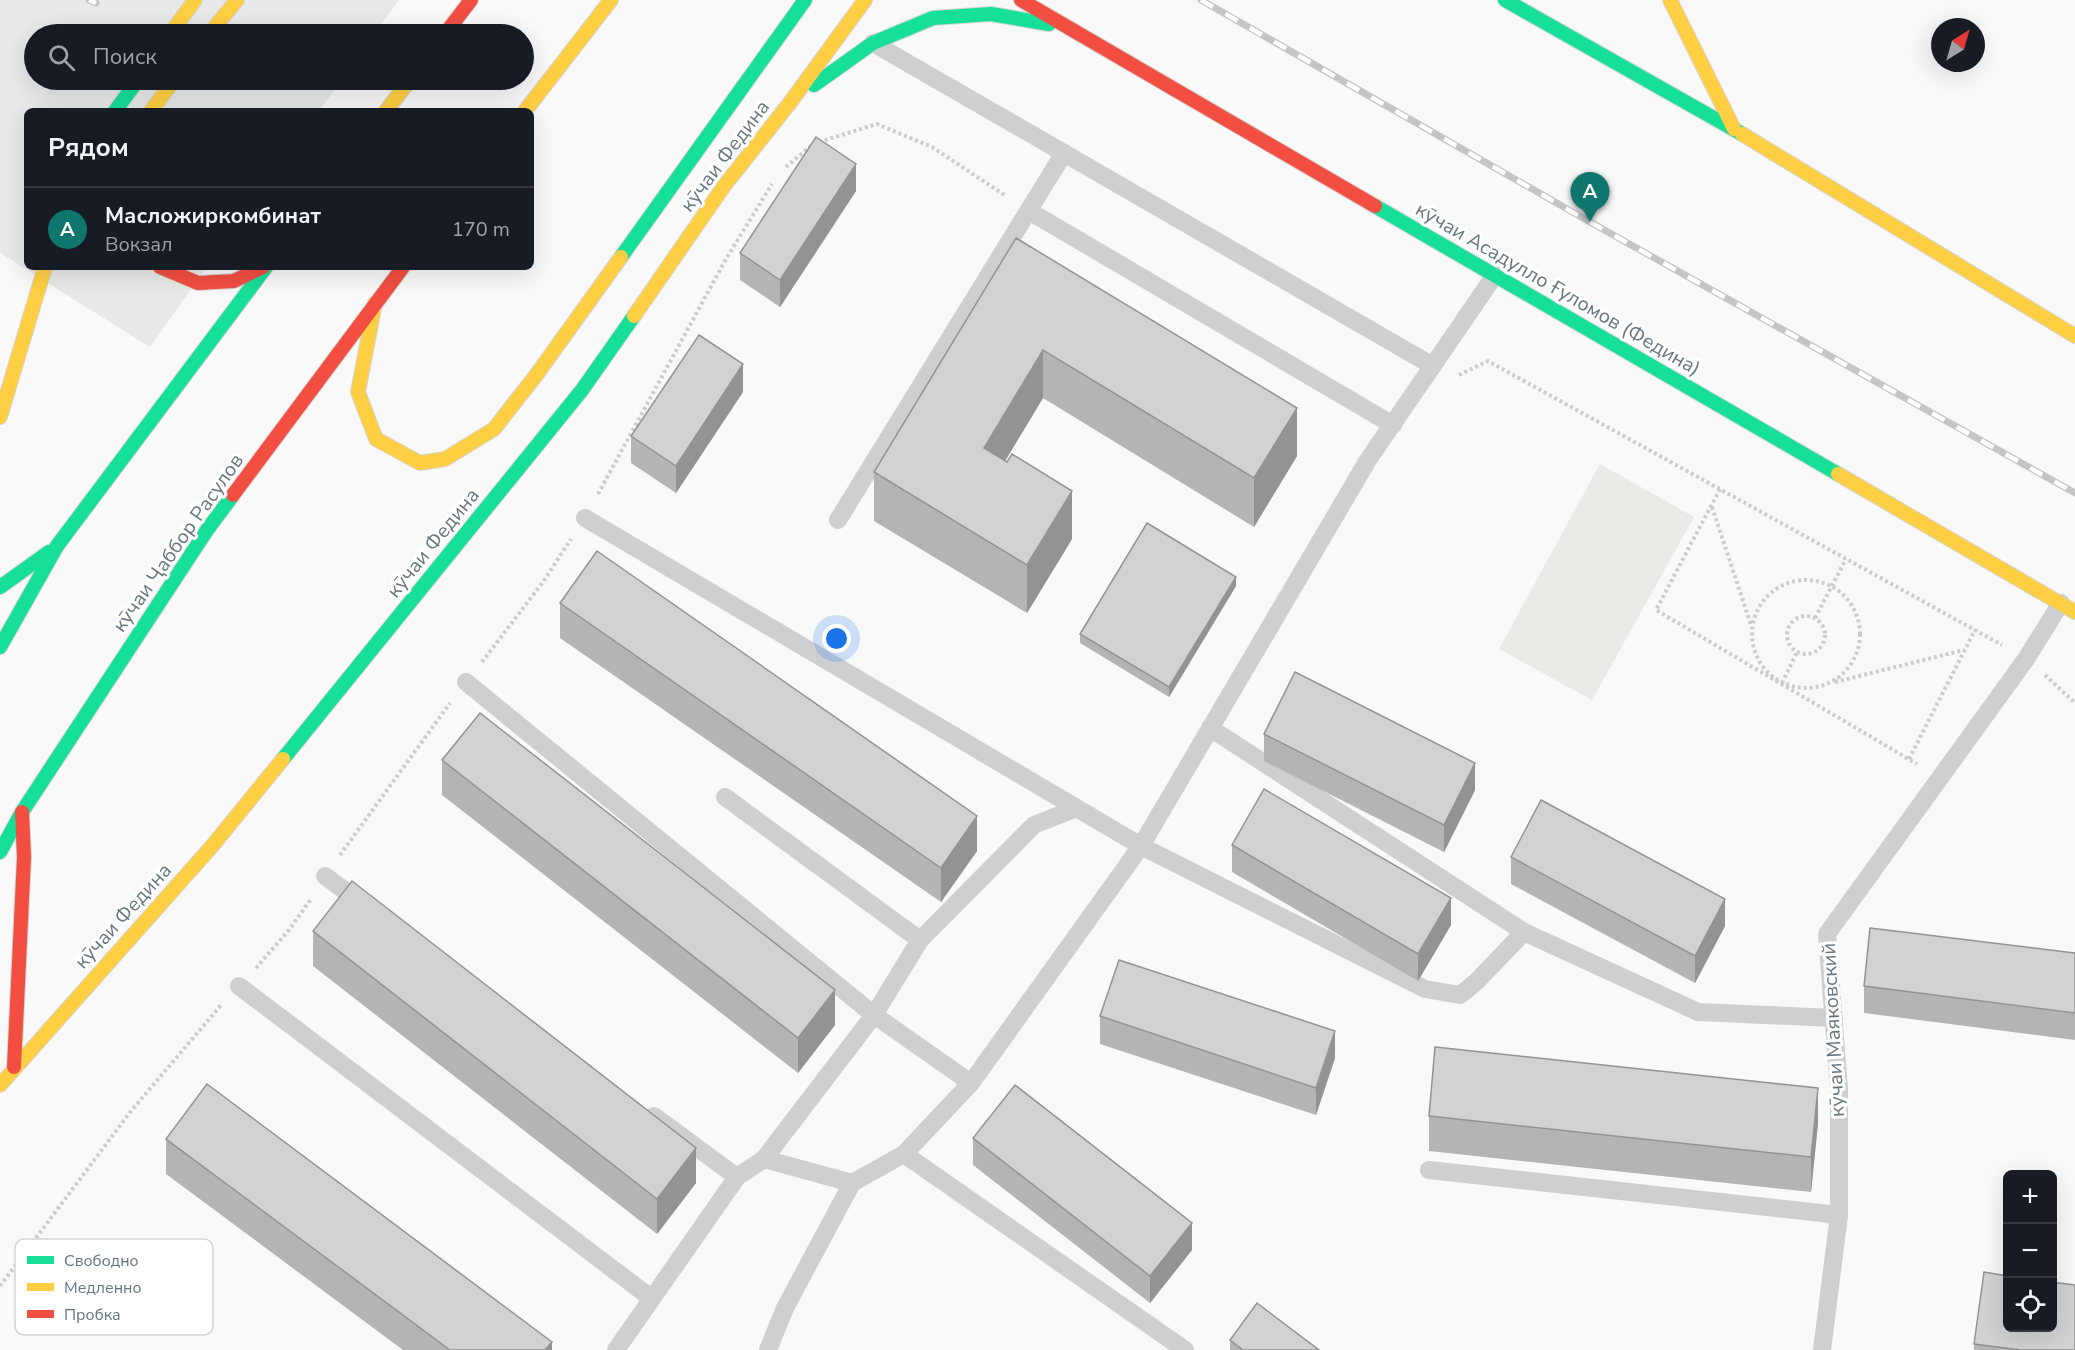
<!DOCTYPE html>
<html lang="ru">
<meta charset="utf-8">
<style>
body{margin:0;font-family:"Nunito Sans",sans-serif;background:#20242c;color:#f1f3f6}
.controls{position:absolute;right:18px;bottom:18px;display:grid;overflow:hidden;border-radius:9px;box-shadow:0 6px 24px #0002}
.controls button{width:54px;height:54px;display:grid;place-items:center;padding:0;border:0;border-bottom:2px solid #363941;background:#171b24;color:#f1f3f6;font:30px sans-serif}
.compass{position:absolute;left:1931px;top:18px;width:54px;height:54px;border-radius:50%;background:#171b24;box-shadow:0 6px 24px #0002;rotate:37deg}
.you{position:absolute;left:837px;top:639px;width:21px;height:21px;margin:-15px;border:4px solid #fff;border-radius:50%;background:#1a73e8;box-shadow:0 0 0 9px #1a73e833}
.badge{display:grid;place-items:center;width:39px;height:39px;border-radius:50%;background:#0f766e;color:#fff;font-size:20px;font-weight:700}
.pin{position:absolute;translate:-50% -50px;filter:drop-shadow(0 2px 3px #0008)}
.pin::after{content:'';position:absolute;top:32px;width:21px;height:18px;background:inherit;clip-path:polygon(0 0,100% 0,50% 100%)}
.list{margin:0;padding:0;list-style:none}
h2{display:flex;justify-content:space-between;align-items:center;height:78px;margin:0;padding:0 24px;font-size:26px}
h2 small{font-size:20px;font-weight:400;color:#9ea1a6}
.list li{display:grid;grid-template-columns:39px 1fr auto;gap:18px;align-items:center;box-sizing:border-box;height:84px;padding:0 24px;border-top:2px solid #363941}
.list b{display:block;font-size:22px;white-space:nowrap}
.list p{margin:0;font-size:20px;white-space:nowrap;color:#9ea1a6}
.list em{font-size:20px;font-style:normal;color:#9ea1a6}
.icon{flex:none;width:33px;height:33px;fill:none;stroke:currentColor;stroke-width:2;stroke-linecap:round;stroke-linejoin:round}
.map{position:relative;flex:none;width:2075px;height:1350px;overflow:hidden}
.search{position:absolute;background:#171b24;box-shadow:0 6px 24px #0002;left:24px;top:24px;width:510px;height:66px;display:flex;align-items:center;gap:15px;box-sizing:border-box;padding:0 21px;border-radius:33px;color:#9ea1a6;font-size:22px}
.panel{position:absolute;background:#171b24;box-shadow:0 6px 24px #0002;left:24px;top:108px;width:510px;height:162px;border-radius:9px}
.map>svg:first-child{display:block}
</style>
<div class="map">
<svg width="2075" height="1350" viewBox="0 0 2075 1350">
<rect width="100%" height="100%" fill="#f9f9f9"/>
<polygon fill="#e8e9e9" points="0,0 399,0 374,34 34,34 34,80 342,80 319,111 27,111 27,267 207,267 150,347 0,253"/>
<polygon fill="#e8ebe6" points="1600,464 1694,517 1592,700 1499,649"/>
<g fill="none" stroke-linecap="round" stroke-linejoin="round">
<g stroke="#d5d6d7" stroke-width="16">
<g id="fast">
<polyline points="1505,0 1742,134"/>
<polyline points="814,85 873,43 933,18 991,14 1049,24"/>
<polyline points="115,111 138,80"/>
<polyline points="1375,206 1838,474"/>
<polyline points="621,257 805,0"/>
<polyline points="0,587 49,552"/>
<polyline points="0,647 57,546 266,267"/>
<polyline points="283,759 582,390 634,316"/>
<polyline points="0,852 22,812 207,530 233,495"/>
</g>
</g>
<g stroke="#d5d6d7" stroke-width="16">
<g id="slow">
<polyline points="1670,0 1734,129"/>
<polyline points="170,34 195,0"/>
<polyline points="209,34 237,0"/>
<polyline points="151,111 174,80"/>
<polyline points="386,111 410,80"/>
<polyline points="525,111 611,0"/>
<polyline points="1742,134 2075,336"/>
<polyline points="375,303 358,392 376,439 420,463 445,459 494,429 537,374 621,257"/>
<polyline points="634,316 724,186 789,104 865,0"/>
<polyline points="0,417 45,267"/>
<polyline points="1838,474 2075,612"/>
<polyline points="0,1085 213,845 283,759"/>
</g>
</g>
<g stroke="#d5d6d7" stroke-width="16">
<g id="jam">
<polyline points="1021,0 1375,206"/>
<polyline points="445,34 471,0"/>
<polyline points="160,267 198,283 234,281 263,267"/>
<polyline points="233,495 403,267"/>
<polyline points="14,1067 24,857 22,812"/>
</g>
</g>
<g stroke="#cbcccd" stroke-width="4" stroke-dasharray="3 3" stroke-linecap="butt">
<polyline points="819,142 877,124 932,147 1006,196"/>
<polyline points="786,167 812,145"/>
<polyline points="1459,375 1488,361 2002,645"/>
<polyline points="1720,489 1656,610 1917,764"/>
<polyline points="598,494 726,259 772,184"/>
<polyline points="1712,507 1751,625"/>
<circle cx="1806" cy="634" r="54"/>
<circle cx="1806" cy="635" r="19"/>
<polyline points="1815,618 1846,559"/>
<polyline points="482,662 543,582 571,539"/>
<polyline points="2045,675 2075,703"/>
<polyline points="1835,682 1964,650"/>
<polyline points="1782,683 1797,652"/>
<polyline points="1909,759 1975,630"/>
<polyline points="340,855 450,703"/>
<polyline points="256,968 289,930 311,899"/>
<polyline points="0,1286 131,1111 222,1004"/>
</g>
<g stroke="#cecfd0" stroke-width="18">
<polyline points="873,43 1433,366"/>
<polyline points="1029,211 1393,425"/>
<polyline points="585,518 1141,846 1425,989 1460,995 1476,982 1524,932"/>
<polyline points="838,520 1064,153"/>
<polyline points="466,682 874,1015 971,1083"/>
<polyline points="1210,728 1524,932 1698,1012 1834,1018"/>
<polyline points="725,797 920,940"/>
<polyline points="325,876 363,904"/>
<polyline points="239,986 651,1298"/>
<polyline points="654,1116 737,1177"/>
<polyline points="904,1154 1185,1350"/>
<polyline points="764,1159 874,1015 920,940 1034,825 1077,808"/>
<polyline points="1429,1170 1839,1215"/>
<polyline points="616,1350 737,1177 764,1159 852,1183 904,1154 971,1083 1141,846 1368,460 1495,275"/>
<polyline points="768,1350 785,1308 852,1183"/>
<polyline points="1822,1350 1839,1215 1839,1089 1827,934 2026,659 2061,603"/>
</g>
<use href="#fast" stroke="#16e098" stroke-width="14"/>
<use href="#slow" stroke="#ffcf43" stroke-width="14"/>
<use href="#jam" stroke="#f24e42" stroke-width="14"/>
<g stroke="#c3c5c6" stroke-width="7">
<g id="rail">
<polyline points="89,0 96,3"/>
<polyline points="1201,0 1590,222 2075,493"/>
</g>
</g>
<use href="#rail" stroke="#fff" stroke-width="4.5" stroke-dasharray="14" stroke-linecap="butt"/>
</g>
<g fill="#b3b5b5">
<polygon points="856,191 780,307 740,280 740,253"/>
<polygon points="1016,238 1297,456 1254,527 1043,398 1005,461 1072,539 1027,613 874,521 874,472"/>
<polygon points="743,392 676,493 631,463 631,436"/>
<polygon points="1236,586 1169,697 1080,643 1080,634"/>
<polygon points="560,603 977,851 941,902 560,638"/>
<polygon points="1264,734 1475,790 1444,852 1264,761"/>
<polygon points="442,760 835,1025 798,1073 442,795"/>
<polygon points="1232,845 1451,925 1418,981 1232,872"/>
<polygon points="1511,857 1725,926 1695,983 1511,884"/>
<polygon points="313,931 696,1183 657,1234 313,966"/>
<polygon points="2075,953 2075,1040 1864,1013 1864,986"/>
<polygon points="1100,1016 1335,1058 1316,1115 1100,1044"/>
<polygon points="1429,1116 1818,1123 1811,1192 1429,1151"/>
<polygon points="973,1138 1192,1250 1150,1303 973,1165"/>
<polygon points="166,1139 552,1350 403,1350 166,1174"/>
<polygon points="1230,1340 1319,1350 1230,1350"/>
<polygon points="1974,1344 2075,1350 1974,1350"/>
</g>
<g fill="#929394">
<polygon points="856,164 856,191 780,307 780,280"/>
<polygon points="1043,350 1043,398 984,496 984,448"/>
<polygon points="743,364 743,392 676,493 676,466"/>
<polygon points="1297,408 1297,456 1254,527 1254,478"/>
<polygon points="1072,491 1072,539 1027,613 1027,565"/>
<polygon points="1236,577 1236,586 1169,697 1169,687"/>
<polygon points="1475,763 1475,790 1444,852 1444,825"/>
<polygon points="977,816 977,851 941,902 941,868"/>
<polygon points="1451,898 1451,925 1418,981 1418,954"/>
<polygon points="1725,899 1725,926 1695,983 1695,956"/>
<polygon points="835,990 835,1025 798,1073 798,1038"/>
<polygon points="1335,1031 1335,1058 1316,1115 1316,1088"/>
<polygon points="1818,1088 1818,1123 1811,1192 1811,1157"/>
<polygon points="696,1148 696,1183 657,1234 657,1199"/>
<polygon points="1192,1223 1192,1250 1150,1303 1150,1276"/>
<polygon points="552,1342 552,1350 545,1350"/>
</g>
<g fill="#d0d2d3" stroke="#929394" stroke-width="1.5">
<polygon points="816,137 856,164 780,280 740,253"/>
<polygon points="1016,238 1297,408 1254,478 1043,350 984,448 1007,462 1012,454 1072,491 1027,565 874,472"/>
<polygon points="699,335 743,364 676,466 631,436"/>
<polygon points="1147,523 1236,577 1169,687 1080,634"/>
<polygon points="597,551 977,816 941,868 560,603"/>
<polygon points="1295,672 1475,763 1444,825 1264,734"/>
<polygon points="480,713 835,990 798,1038 442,760"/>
<polygon points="1264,789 1451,898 1418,954 1232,845"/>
<polygon points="1541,800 1725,899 1695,956 1511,857"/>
<polygon points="352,881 696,1148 657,1199 313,931"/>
<polygon points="1870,928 2075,953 2075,1013 1864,986"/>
<polygon points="1119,960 1335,1031 1316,1088 1100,1016"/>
<polygon points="1435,1047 1818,1088 1811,1157 1429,1116"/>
<polygon points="207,1084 552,1342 545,1350 450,1350 166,1139"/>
<polygon points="1015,1085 1192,1223 1150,1276 973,1138"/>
<polygon points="1984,1272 2007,1276 2007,1328 2052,1328 2052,1282 2075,1285 2075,1350 2022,1350 1974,1344"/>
<polygon points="1257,1303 1319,1350 1243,1350 1230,1340"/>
</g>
<g text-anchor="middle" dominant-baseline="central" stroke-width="6" stroke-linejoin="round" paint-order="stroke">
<g font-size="20" fill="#657683" stroke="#fff">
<text transform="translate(725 156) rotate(-53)">кӯчаи Федина</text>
<text transform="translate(1558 289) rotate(30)">кӯчаи Асадулло Ғуломов (Федина)</text>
<text transform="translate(178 543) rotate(-55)">кӯчаи Ҷаббор Расулов</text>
<text transform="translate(433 543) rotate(-51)">кӯчаи Федина</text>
<text transform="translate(123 916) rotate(-48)">кӯчаи Федина</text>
<text transform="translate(1833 1030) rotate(-93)">кӯчаи Маяковский</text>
</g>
</g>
<rect x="15" y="1239" width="198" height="96" rx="9" fill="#fff" stroke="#d1d6da" stroke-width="1.5"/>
<rect x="27" y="1256" width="27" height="8" fill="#16e098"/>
<rect x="27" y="1283" width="27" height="8" fill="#ffcf43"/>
<rect x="27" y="1310" width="27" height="8" fill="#f24e42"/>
<g font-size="16" fill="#657683">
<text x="64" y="1266">Свободно</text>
<text x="64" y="1293">Медленно</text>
<text x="64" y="1320">Пробка</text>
</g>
</svg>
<div class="controls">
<button>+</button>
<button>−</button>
<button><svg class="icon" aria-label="locate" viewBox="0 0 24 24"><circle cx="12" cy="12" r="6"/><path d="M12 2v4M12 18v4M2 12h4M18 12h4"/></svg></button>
</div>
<svg class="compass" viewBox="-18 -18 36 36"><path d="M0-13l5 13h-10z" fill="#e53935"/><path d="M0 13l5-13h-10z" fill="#9ea1a6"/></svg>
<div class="you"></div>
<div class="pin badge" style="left:1590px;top:222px">A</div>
<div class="search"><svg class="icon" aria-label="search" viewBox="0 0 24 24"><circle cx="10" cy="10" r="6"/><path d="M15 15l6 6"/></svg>Поиск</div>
<section class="panel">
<h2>Рядом<small></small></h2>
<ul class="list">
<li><span class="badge">A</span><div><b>Масложиркомбинат</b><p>Вокзал</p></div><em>170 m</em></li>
</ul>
</section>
</div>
